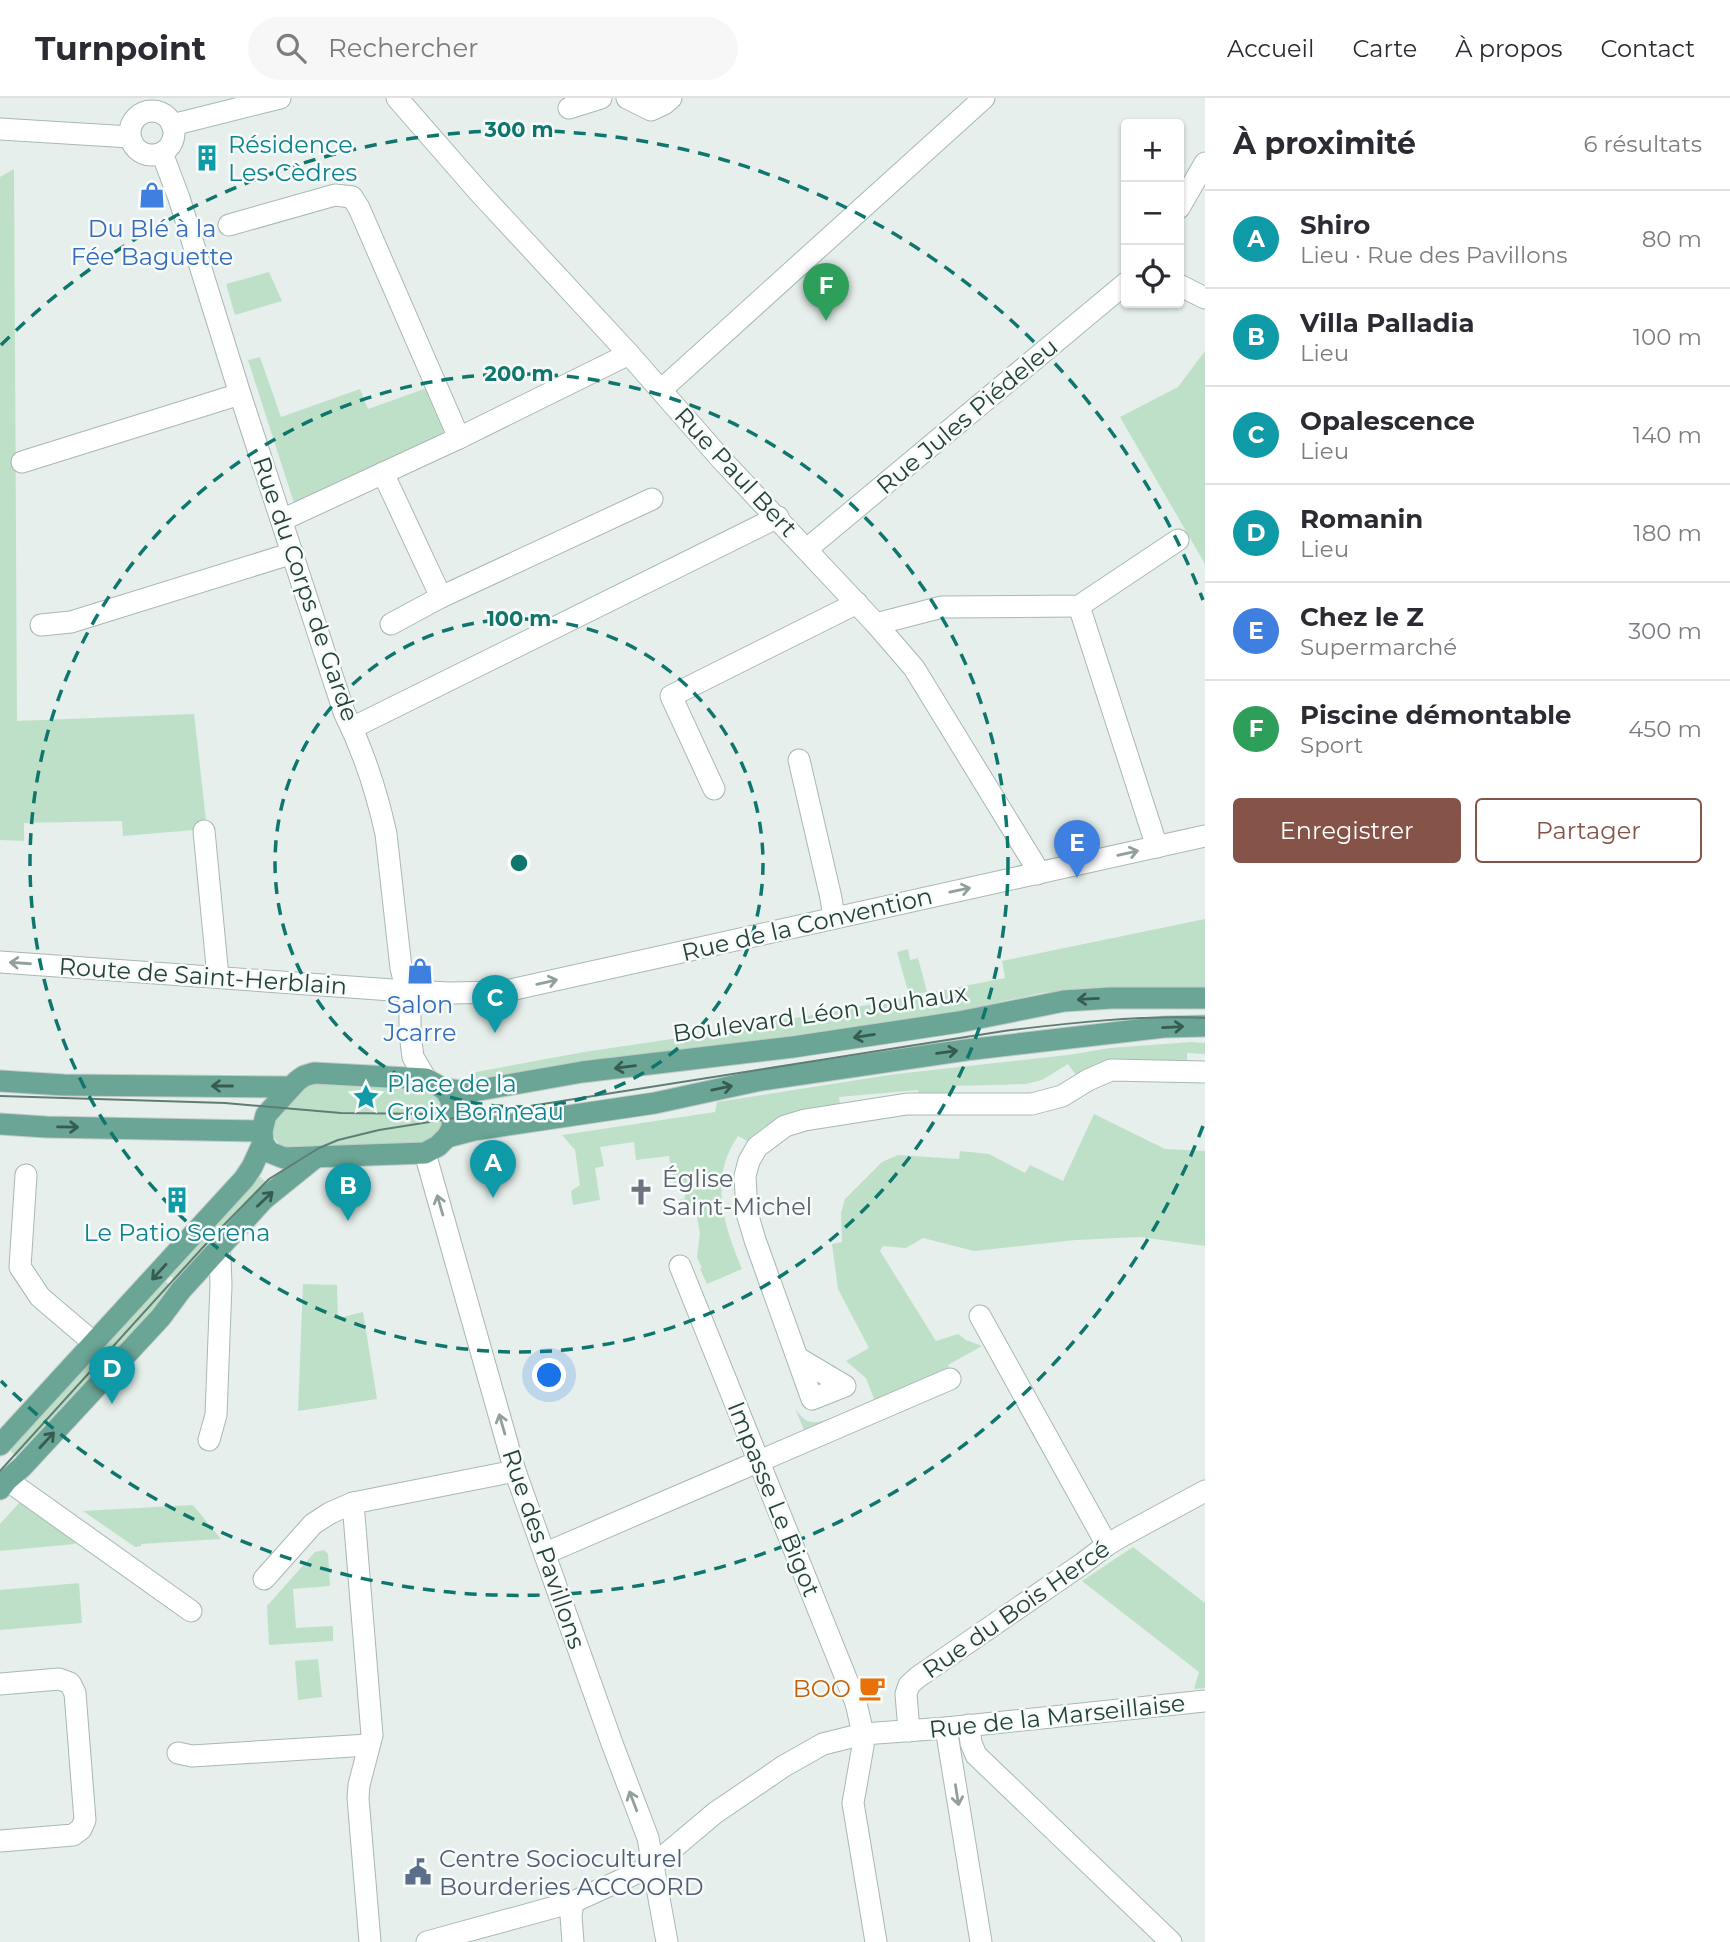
<!DOCTYPE html>
<html lang="fr">
<meta charset="utf-8">
<style>
body{margin:0;font-family:Montserrat,sans-serif;background:#f7f7f7;color:#2b2b33}
.controls{position:absolute;right:21px;top:21px;display:grid;overflow:hidden;border-radius:7px;box-shadow:0 2px 5px #0004}
.controls button{width:63px;height:63px;display:grid;place-items:center;padding:0;border:0;border-bottom:2px solid #e1e1e2;background:#fff;color:#2b2b33;font:35px sans-serif}
.you{position:absolute;left:550px;top:1278px;width:24px;height:24px;margin:-18px;border:5px solid #fff;border-radius:50%;background:#1a73e8;box-shadow:0 0 0 10px #1a73e833}
.badge{display:grid;place-items:center;width:46px;height:46px;border-radius:50%;background:#855347;color:#fff;font-size:23px;font-weight:700}
.pin{position:absolute;translate:-50% -58px;filter:drop-shadow(0 2px 4px #0008)}
.pin::after{content:'';position:absolute;top:37px;width:24px;height:21px;background:inherit;clip-path:polygon(0 0,100% 0,50% 100%)}
.list{margin:0;padding:0;list-style:none}
h2{display:flex;justify-content:space-between;align-items:center;height:91px;margin:0;padding:0 28px;font-size:30px}
h2 small{font-size:23px;font-weight:400;color:#7c7c81}
.list li{display:grid;grid-template-columns:46px 1fr auto;gap:21px;align-items:center;box-sizing:border-box;height:98px;padding:0 28px;border-top:2px solid #e1e1e2}
.list b{display:block;font-size:26px;white-space:nowrap}
.list p{margin:0;font-size:23px;white-space:nowrap;color:#7c7c81}
.list em{font-size:23px;font-style:normal;color:#7c7c81}
.actions{display:flex;gap:14px;padding:21px 28px}
.actions a{flex:1;padding:16px 0;border:2px solid #855347;border-radius:7px;text-align:center;font-size:24px;color:#855347}
.actions .main{background:#855347;color:#fff}
.icon{flex:none;width:38px;height:38px;fill:none;stroke:currentColor;stroke-width:2;stroke-linecap:round;stroke-linejoin:round}
.map{position:relative;flex:none;width:1205px;height:1844px;overflow:hidden}
header{display:flex;align-items:center;gap:42px;box-sizing:border-box;height:98px;padding:0 35px;background:#fff;border-bottom:2px solid #e1e1e2}
header strong{font-size:33px}
nav{display:flex;gap:38px;margin-inline-start:auto;font-size:24px}
.search{width:490px;height:63px;background:#f7f7f7;display:flex;align-items:center;gap:18px;box-sizing:border-box;padding:0 24px;border-radius:38px;color:#7c7c81;font-size:26px}
main{display:flex}
aside{flex:1;background:#fff}
.map>svg:first-child{display:block}
</style>
<header>
<strong>Turnpoint</strong>
<div class="search"><svg class="icon" aria-label="search" viewBox="0 0 24 24"><circle cx="10" cy="10" r="6"/><path d="M15 15l6 6"/></svg>Rechercher</div>
<nav><a>Accueil</a><a>Carte</a><a>À propos</a><a>Contact</a></nav>
</header>
<main>
<div class="map">
<svg width="1205" height="1844" viewBox="0 0 1205 1844">
<rect width="100%" height="100%" fill="#e6efeb"/>
<g fill="#bfe0c8">
<polygon points="14,71 17,623 194,616 207,731 123,738 122,723 24,725 24,743 0,742 0,79"/>
<polygon points="269,174 282,203 235,217 226,186"/>
<polygon points="1205,253 1205,466 1120,319 1178,289"/>
<polygon points="260,259 281,319 360,291 368,311 427,290 444,329 442,339 294,405 248,262"/>
<polygon points="1205,821 1205,890 1117,889 1041,895 959,913 473,986 471,975 584,954 719,934 761,923 794,920 836,913 1005,880 1002,863"/>
<polygon points="908,851 910,862 918,860 927,894 909,897 897,854"/>
<path d="M 1191,944 L 1205,945 L 1205,956 L 1187,955 L 1187,965 L 1076,977 L 1068,966 L 1042,982 L 1026,986 L 953,988 L 954,999 L 920,1000 L 918,992 L 839,999 L 840,1006 C 803,1011 773,1014 751,1045 L 738,1038 C 708,1081 724,1128 742,1171 L 707,1186 L 700,1171 L 702,1170 L 697,1159 L 700,1135 L 696,1114 L 681,1116 L 679,1102 L 685,1100 L 683,1086 L 674,1087 L 669,1058 L 636,1062 L 634,1044 L 600,1049 L 604,1068 L 595,1070 L 600,1102 L 573,1107 L 571,1093 L 580,1087 L 575,1052 L 562,1037 L 715,1014 L 717,1004 L 896,976 L 1068,957 L 1110,950 Z"/>
<path d="M 318,985 L 426,989 L 443,1005 L 442,1031 L 429,1045 L 288,1051 C 264,1040 273,1022 287,1007 C 296,996 304,986 318,985 Z"/>
<path d="M 1094,1016 L 1165,1051 L 1205,1053 L 1205,1148 L 1140,1139 L 1076,1142 L 974,1153 L 923,1140 L 906,1150 L 883,1148 L 880,1153 L 936,1243 L 958,1236 L 966,1242 L 982,1248 L 948,1267 L 951,1275 L 806,1337 L 795,1310 C 800,1317 804,1323 812,1324 C 824,1326 861,1307 874,1301 L 866,1280 L 846,1263 L 869,1250 L 838,1191 L 832,1146 L 842,1144 L 841,1115 L 845,1101 L 882,1064 L 898,1057 L 959,1061 L 960,1053 L 989,1056 L 1025,1075 L 1030,1067 L 1063,1083 Z"/>
<polygon points="256,1075 272,1090 180,1186 166,1174"/>
<polygon points="161,1179 174,1191 19,1361 6,1349"/>
<polygon points="303,1186 337,1187 338,1220 363,1214 377,1301 298,1313"/>
<polygon points="21,1403 74,1439 75,1446 0,1453 0,1426"/>
<polygon points="193,1407 221,1441 141,1446 141,1448 135,1449 83,1413"/>
<polygon points="1133,1449 1205,1505 1205,1590 1194,1591 1199,1574 1082,1483"/>
<polygon points="324,1452 328,1456 330,1488 293,1491 296,1530 333,1528 333,1543 269,1547 267,1508 315,1454"/>
<polygon points="79,1485 82,1525 0,1532 0,1492"/>
<polygon points="318,1561 322,1599 298,1602 295,1563"/>
</g>
<g fill="none" stroke-linecap="round" stroke-linejoin="round">
<g stroke="#a8b8b2" stroke-width="23">
<g id="minor">
<polyline points="397,0 479,94 629,256 722,362 876,526 914,570 1036,769 1037,776"/>
<polyline points="627,0 651,12 664,6 671,0"/>
<polyline points="569,10 601,0"/>
<circle cx="152" cy="35" r="22"/>
<polyline points="172,27 280,0"/>
<polyline points="0,31 130,39"/>
<path d="M 162,55 L 179,100 L 240,296 L 344,614 C 363,652 377,695 386,736 L 401,870 L 410,907 L 410,936 L 413,959 L 426,981"/>
<polyline points="1179,110 1205,65"/>
<polyline points="229,127 335,97 352,99 359,110 459,340"/>
<polyline points="1179,187 1205,200"/>
<polyline points="661,292 984,0"/>
<polyline points="22,364 240,296"/>
<polyline points="383,375 441,499"/>
<polyline points="282,422 459,340 629,256"/>
<polyline points="807,451 1126,185"/>
<polyline points="1079,508 1157,749"/>
<polyline points="391,526 441,499 652,401"/>
<polyline points="876,526 942,509 1079,508 1178,442"/>
<polyline points="41,527 71,524 293,455"/>
<polyline points="352,630 778,419"/>
<polyline points="799,662 831,800 834,820"/>
<polyline points="714,691 671,598 857,505"/>
<polyline points="204,733 218,879"/>
<polyline points="0,864 406,893 450,895 501,894 1205,738"/>
<polyline points="425,1055 515,1373 613,1648 648,1740 667,1844"/>
<polyline points="26,1077 20,1169 40,1199 94,1245"/>
<polyline points="680,1168 856,1605 863,1636 863,1648 853,1705 876,1844"/>
<polyline points="980,1218 1107,1447"/>
<polyline points="798,1260 845,1288 812,1301 755,1142 747,1115 745,1078 749,1063 757,1049 785,1028 805,1022 907,1006 1032,1006 1062,998 1088,982 1111,972 1205,974"/>
<polyline points="209,1342 216,1317 221,1187 220,1159 216,1153"/>
<polyline points="7,1382 191,1513"/>
<polyline points="353,1405 372,1637 359,1687 358,1700 370,1844"/>
<polyline points="546,1455 950,1281"/>
<polyline points="264,1481 313,1426 330,1415 353,1405 515,1373"/>
<polyline points="0,1586 59,1581 70,1585 75,1595 85,1722 81,1731 73,1737 0,1743"/>
<polyline points="969,1627 971,1645 976,1657 1171,1844"/>
<polyline points="946,1630 981,1844"/>
<polyline points="909,1633 906,1596 909,1587 918,1579 1082,1466 1107,1447 1122,1438 1205,1393"/>
<polyline points="178,1655 192,1658 368,1647"/>
<polyline points="573,1804 571,1818 573,1844"/>
<polyline points="427,1844 573,1804 652,1768 715,1715 784,1668 823,1646 863,1636 946,1630 1205,1603"/>
</g>
</g>
<g stroke="#c2cac8" stroke-width="23">
<g id="major">
<polygon points="314,975 426,981 444,991 450,1000 453,1013 452,1030 447,1039 438,1048 425,1055 284,1060 269,1054 263,1045 262,1033 266,1017 297,983 304,978"/>
<polyline points="0,983 64,987 291,989"/>
<polyline points="444,991 468,994 582,974 793,949 959,924 1064,903 1111,900 1205,900"/>
<polyline points="0,1026 46,1029 262,1033"/>
<polyline points="447,1039 474,1032 655,1005 761,982 966,952 1164,929 1205,928"/>
<polyline points="0,1347 244,1081 252,1069 263,1045"/>
<polyline points="0,1391 7,1382 22,1369 161,1219 181,1192 264,1101 316,1059"/>
</g>
</g>
<use href="#minor" stroke="#fff" stroke-width="21"/>
<use href="#major" stroke="#6aa596" stroke-width="21"/>
<g stroke="#5f7d75" stroke-width="2">
<polyline points="0,998 225,1005 341,1015 432,1016"/>
<path d="M 0,1373 L 215,1136 L 269,1081 L 319,1050 L 338,1042 L 379,1032 L 1004,933 C 1070,925 1138,917 1205,920"/>
</g>
</g>
<defs><path id="oneway-shaft" d="M-6 0H5M1.5-3L5.5 0L1.5 3" fill="none" stroke-width="1.6" stroke-linecap="round" stroke-linejoin="round" transform="scale(1.75)"/></defs>
<g stroke="#92a09c">
<use href="#oneway-shaft" transform="translate(1128 755) rotate(-13)"/>
<use href="#oneway-shaft" transform="translate(960 792) rotate(-12)"/>
<use href="#oneway-shaft" transform="translate(20 865) rotate(-176)"/>
<use href="#oneway-shaft" transform="translate(547 884) rotate(-13)"/>
<use href="#oneway-shaft" transform="translate(440 1107) rotate(-106)"/>
<use href="#oneway-shaft" transform="translate(502 1326) rotate(-106)"/>
<use href="#oneway-shaft" transform="translate(957 1697) rotate(81)"/>
<use href="#oneway-shaft" transform="translate(633 1703) rotate(-111)"/>
</g>
<g stroke="#365b51">
<use href="#oneway-shaft" transform="translate(1088 901) rotate(177)"/>
<use href="#oneway-shaft" transform="translate(1173 929) rotate(-3)"/>
<use href="#oneway-shaft" transform="translate(864 938) rotate(171)"/>
<use href="#oneway-shaft" transform="translate(947 954) rotate(-8)"/>
<use href="#oneway-shaft" transform="translate(625 969) rotate(173)"/>
<use href="#oneway-shaft" transform="translate(222 988) rotate(-180)"/>
<use href="#oneway-shaft" transform="translate(722 990) rotate(-12)"/>
<use href="#oneway-shaft" transform="translate(68 1029) rotate(1)"/>
<use href="#oneway-shaft" transform="translate(265 1101) rotate(-43)"/>
<use href="#oneway-shaft" transform="translate(159 1174) rotate(132)"/>
<use href="#oneway-shaft" transform="translate(47 1342) rotate(-47)"/>
</g>
<g fill="none" stroke="#0f766e" stroke-width="3.5" stroke-dasharray="12 9">
<circle cx="519" cy="765" r="244"/>
<circle cx="519" cy="765" r="489"/>
<path d="M1203 1028A733 733 0 0 1 1 1283M1 247A733 733 0 0 1 1203 502"/>
</g>
<defs>
<g id="building-bare" transform="scale(2.1)"><path d="M-4-6H4V6H1V3H-1V6H-4ZM-2.5-4.3h1.7v1.8h-1.7ZM.8-4.3h1.7v1.8H.8ZM-2.5-1h1.7V.8h-1.7ZM.8-1h1.7V.8H.8Z" fill="#0f9aa8" stroke="#f7fbf9" stroke-width="2.5" paint-order="stroke"/></g>
<g id="shop-bare" transform="scale(2.1)"><path d="M-5-2.5h2.3a2.7 3.5 0 0 1 5.4 0H5L5.5 6h-11ZM-1.5-2.5h3a1.5 2.3 0 0 0-3 0Z" fill="#3f7fe0" stroke="#f7fbf9" stroke-width="2.5" paint-order="stroke"/></g>
<g id="sight-bare" transform="scale(2.1)"><path d="M0-6L1.8-2.2L6-1.7L2.9 1.2L3.7 5.4L0 3.3L-3.7 5.4L-2.9 1.2L-6-1.7L-1.8-2.2Z" fill="#0f9aa8" stroke="#f7fbf9" stroke-width="2.5" paint-order="stroke"/></g>
<g id="church-bare" transform="scale(2.1)"><path d="M-1.2-6h2.4v3.5h3.3v2.4h-3.3V6h-2.4V-.1h-3.3v-2.4h3.3Z" fill="#6b7280" stroke="#f7fbf9" stroke-width="2.5" paint-order="stroke"/></g>
<g id="cafe-bare" transform="scale(2.1)"><path d="M-5.5-4.5H6V0H3Q3 3.5 0 3.5H-2.5Q-5.5 3.5-5.5 0ZM3-3.2v2h1.7v-2ZM-6 4.5H4V6H-6Z" fill="#e8710a" stroke="#f7fbf9" stroke-width="2.5" paint-order="stroke"/></g>
<g id="civic-bare" transform="scale(2.1)"><path d="M-.6-6.5H3V-4.5H.6V-3L4-1V1h2V6H-6V1h2V-1L-.6-3ZM-1.2 2.5V6h2.4V2.5Z" fill="#5c6f8a" stroke="#f7fbf9" stroke-width="2.5" paint-order="stroke"/></g>
</defs>
<g fill-rule="evenodd">
<use href="#building-bare" x="207" y="60"/>
<use href="#shop-bare" x="152" y="97"/>
<use href="#shop-bare" x="420" y="873"/>
<use href="#sight-bare" x="366" y="999"/>
<use href="#church-bare" x="641" y="1094"/>
<use href="#building-bare" x="177" y="1102"/>
<use href="#cafe-bare" x="872" y="1590"/>
<use href="#civic-bare" x="418" y="1774"/>
</g>
<g text-anchor="middle" dominant-baseline="central" stroke-width="5" stroke-linejoin="round" paint-order="stroke">
<g font-size="24" fill="#0d838f" stroke="#f7fbf9" text-anchor="start">
<text x="228" y="46">Résidence<tspan x="228" dy="28">Les Cèdres</tspan></text>
<text x="387" y="985">Place de la<tspan x="387" dy="28">Croix Bonneau</tspan></text>
<text x="177" y="1134" text-anchor="middle">Le Patio Serena</text>
</g>
<g font-size="24" fill="#366cbe" stroke="#f7fbf9">
<text x="152" y="130">Du Blé à la<tspan x="152" dy="28">Fée Baguette</tspan></text>
<text x="420" y="906">Salon<tspan x="420" dy="28">Jcarre</tspan></text>
</g>
<g font-size="24" fill="#24423a" stroke="#f7fbf9">
<text transform="translate(967 318) rotate(-40)">Rue Jules Piédeleu</text>
<text transform="translate(736 374) rotate(47)">Rue Paul Bert</text>
<text transform="translate(306 491) rotate(71)">Rue du Corps de Garde</text>
<text transform="translate(807 826) rotate(-13)">Rue de la Convention</text>
<text transform="translate(203 878) rotate(4)">Route de Saint-Herblain</text>
<text transform="translate(820 915) rotate(-8)">Boulevard Léon Jouhaux</text>
<text transform="translate(774 1401) rotate(68)">Impasse Le Bigot</text>
<text transform="translate(544 1451) rotate(71)">Rue des Pavillons</text>
<text transform="translate(1016 1511) rotate(-35)">Rue du Bois Hercé</text>
<text transform="translate(1057 1618) rotate(-6)">Rue de la Marseillaise</text>
</g>
<g font-size="24" fill="#5b616d" stroke="#f7fbf9" text-anchor="start">
<text x="662" y="1080">Église<tspan x="662" dy="28">Saint-Michel</tspan></text>
</g>
<g font-size="24" fill="#c56008" stroke="#f7fbf9" text-anchor="end">
<text x="851" y="1590">BOO</text>
</g>
<g font-size="24" fill="#4e5e75" stroke="#f7fbf9" text-anchor="start">
<text x="439" y="1760">Centre Socioculturel<tspan x="439" dy="28">Bourderies ACCOORD</tspan></text>
</g>
</g>
<circle cx="519" cy="765" r="10" fill="#0f766e" stroke="#f7fbf9" stroke-width="3.5"/>
<g font-size="21" text-anchor="middle" font-weight="bold" fill="#0f766e" stroke="#f7fbf9" stroke-width="5" stroke-linejoin="round" paint-order="stroke">
<text x="519" y="39">300 m</text>
<text x="519" y="283">200 m</text>
<text x="519" y="528">100 m</text>
</g>
</svg>
<div class="controls">
<button>+</button>
<button>−</button>
<button><svg class="icon" aria-label="locate" viewBox="0 0 24 24"><circle cx="12" cy="12" r="6"/><path d="M12 2v4M12 18v4M2 12h4M18 12h4"/></svg></button>
</div>
<div class="you"></div>
<div class="pin badge" style="left:493px;top:1100px;background:#0f9aa8">A</div>
<div class="pin badge" style="left:348px;top:1123px;background:#0f9aa8">B</div>
<div class="pin badge" style="left:495px;top:935px;background:#0f9aa8">C</div>
<div class="pin badge" style="left:112px;top:1306px;background:#0f9aa8">D</div>
<div class="pin badge" style="left:1077px;top:780px;background:#3f7fe0">E</div>
<div class="pin badge" style="left:826px;top:223px;background:#2e9e5b">F</div>
</div>
<aside>
<h2>À proximité<small>6 résultats</small></h2>
<ul class="list">
<li><span class="badge" style="background:#0f9aa8">A</span><div><b>Shiro</b><p>Lieu · Rue des Pavillons</p></div><em>80 m</em></li>
<li><span class="badge" style="background:#0f9aa8">B</span><div><b>Villa Palladia</b><p>Lieu</p></div><em>100 m</em></li>
<li><span class="badge" style="background:#0f9aa8">C</span><div><b>Opalescence</b><p>Lieu</p></div><em>140 m</em></li>
<li><span class="badge" style="background:#0f9aa8">D</span><div><b>Romanin</b><p>Lieu</p></div><em>180 m</em></li>
<li><span class="badge" style="background:#3f7fe0">E</span><div><b>Chez le Z</b><p>Supermarché</p></div><em>300 m</em></li>
<li><span class="badge" style="background:#2e9e5b">F</span><div><b>Piscine démontable</b><p>Sport</p></div><em>450 m</em></li>
</ul>
<div class="actions"><a class="main">Enregistrer</a><a>Partager</a></div>
</aside>
</main>
